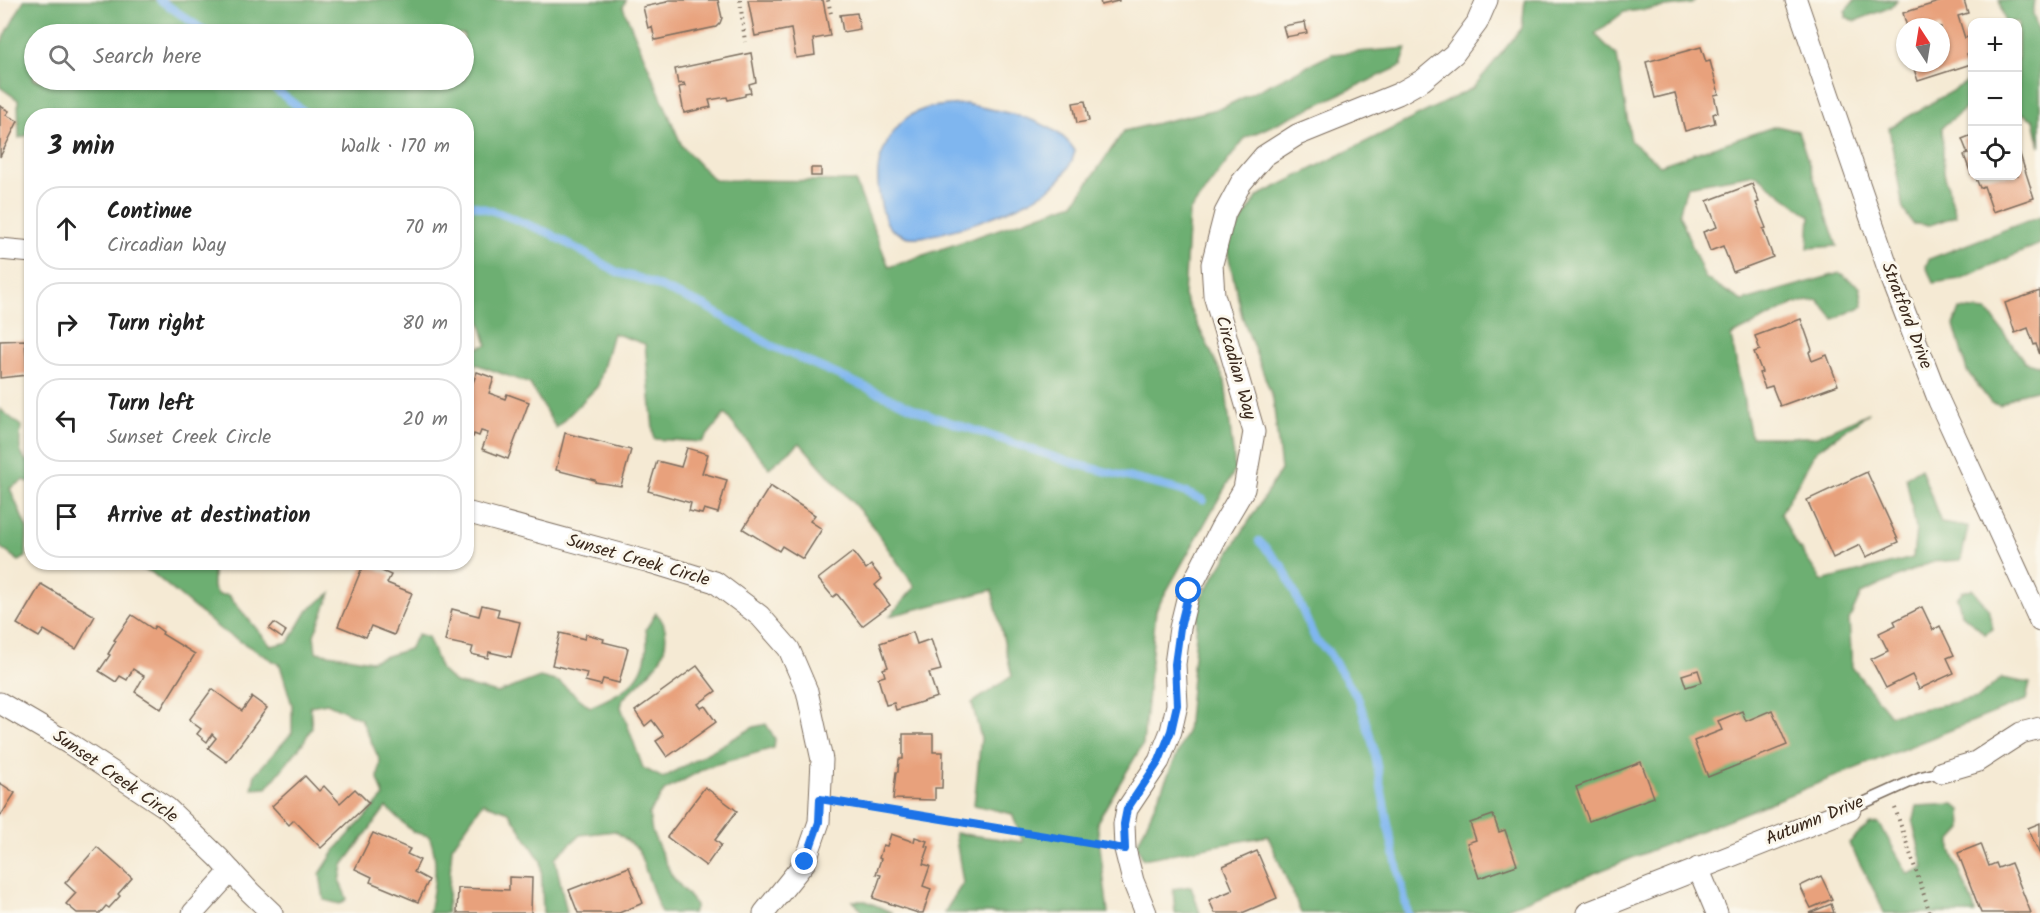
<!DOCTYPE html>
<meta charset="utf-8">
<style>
body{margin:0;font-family:Kalam,sans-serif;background:#f2f2f2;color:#222}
.controls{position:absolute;right:18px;top:18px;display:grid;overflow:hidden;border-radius:12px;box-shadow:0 2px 4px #0004}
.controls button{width:54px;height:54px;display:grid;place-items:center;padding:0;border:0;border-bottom:2px solid #e0e0e0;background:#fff;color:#222;font:30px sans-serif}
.compass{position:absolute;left:1896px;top:18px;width:54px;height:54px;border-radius:50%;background:#fff;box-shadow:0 2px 4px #0004;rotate:348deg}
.stop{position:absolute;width:18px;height:18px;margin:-14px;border:4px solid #1a73e8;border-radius:50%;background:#fff}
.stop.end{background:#1a73e8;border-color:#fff;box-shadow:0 2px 6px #0008}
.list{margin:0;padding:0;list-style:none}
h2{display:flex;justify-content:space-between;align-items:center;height:78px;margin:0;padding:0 24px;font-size:26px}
h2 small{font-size:20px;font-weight:400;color:#767676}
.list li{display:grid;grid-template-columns:39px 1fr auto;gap:18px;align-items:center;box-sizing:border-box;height:84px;margin:0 12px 12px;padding:0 12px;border:2px solid #e0e0e0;border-radius:24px}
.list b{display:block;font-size:22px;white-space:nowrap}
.list p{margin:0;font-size:20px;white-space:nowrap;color:#767676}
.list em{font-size:20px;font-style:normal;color:#767676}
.icon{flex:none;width:33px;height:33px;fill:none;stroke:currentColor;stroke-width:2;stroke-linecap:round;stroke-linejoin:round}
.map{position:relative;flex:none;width:2040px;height:913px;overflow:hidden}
.search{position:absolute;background:#fff;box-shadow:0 2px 4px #0004;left:24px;top:24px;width:450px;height:66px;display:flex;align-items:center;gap:15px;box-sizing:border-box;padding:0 21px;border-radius:33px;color:#767676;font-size:22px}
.panel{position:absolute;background:#fff;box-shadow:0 2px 4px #0004;left:24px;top:108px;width:450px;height:462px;border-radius:24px}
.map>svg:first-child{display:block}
</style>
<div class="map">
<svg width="2040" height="913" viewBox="0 0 2040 913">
<rect width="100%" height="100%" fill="#fbf7ec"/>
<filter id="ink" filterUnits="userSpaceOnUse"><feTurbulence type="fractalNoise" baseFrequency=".0167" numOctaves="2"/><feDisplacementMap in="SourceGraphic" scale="12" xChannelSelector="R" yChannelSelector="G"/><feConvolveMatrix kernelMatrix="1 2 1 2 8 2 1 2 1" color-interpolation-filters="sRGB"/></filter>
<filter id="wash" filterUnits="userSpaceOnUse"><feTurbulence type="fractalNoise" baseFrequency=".008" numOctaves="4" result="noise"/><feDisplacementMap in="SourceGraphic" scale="24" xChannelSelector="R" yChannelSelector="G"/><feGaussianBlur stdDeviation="1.35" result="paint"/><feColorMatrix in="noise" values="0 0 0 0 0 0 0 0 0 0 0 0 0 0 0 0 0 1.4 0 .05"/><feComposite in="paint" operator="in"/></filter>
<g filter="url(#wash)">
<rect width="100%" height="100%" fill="#f5ead4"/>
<g fill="#6daf72" stroke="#546c48" stroke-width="1.5" fill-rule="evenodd">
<path d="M 24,0 L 626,0 L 623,7 L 682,146 L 714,180 L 855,181 L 889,267 L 1074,203 L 1124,131 L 1222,108 L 1332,54 L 1407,48 L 1401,66 L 1245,138 L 1189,212 L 1184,296 L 1225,381 L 1235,470 L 1156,610 L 1143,744 L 1097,822 L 1108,913 L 944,913 L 963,883 L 955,833 L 1023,842 L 1012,814 L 974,805 L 981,738 L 972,703 L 1012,676 L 992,590 L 890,616 L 915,587 L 868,520 L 800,443 L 769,468 L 725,414 L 702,442 L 654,439 L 645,344 L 613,333 L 598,386 L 556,428 L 530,384 L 467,361 L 467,351 L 487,345 L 477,310 L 467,318 L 466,116 L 32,116 L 31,134 L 19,138 L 18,100 L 0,87 L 0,45 ZM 34,34 L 464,34 L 464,80 L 34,80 Z"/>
<polygon points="1525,0 1695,0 1692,4 1624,12 1595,34 1617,56 1631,141 1660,165 1776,126 1798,131 1837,246 1808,248 1810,216 1755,174 1687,186 1679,214 1705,278 1742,301 1840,273 1860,287 1863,306 1834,319 1818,300 1796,303 1731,336 1751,437 1815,437 1869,413 1816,451 1781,513 1793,539 1822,581 1913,558 1916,529 1906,477 1921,468 1941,523 1968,527 1961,560 1930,562 1861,594 1849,620 1852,667 1890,715 1978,698 2001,678 2030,683 2026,700 1495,913 1301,913 1268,836 1143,859 1137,845 1187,732 1199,601 1281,470 1273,399 1242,316 1226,245 1258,196 1473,88 1522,28"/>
<polygon points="1855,0 1897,0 1891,7 1855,21 1846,18 1846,10"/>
<polygon points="1999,0 2035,0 2033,15 2040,35 2040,146 2034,120 2018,111 2018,22 2005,22"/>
<polygon points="1972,79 1972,104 1942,127 1944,173 1956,216 1930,225 1913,224 1903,209 1889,128"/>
<polygon points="2040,216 2040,244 1960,279 1933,283 1926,266 1929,259"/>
<polygon points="1960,309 1988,311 2024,361 2040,366 2040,389 2019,394 2000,405 1991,403 1967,371 1954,325"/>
<path d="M 0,409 L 21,426 C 20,442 16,455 31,464 L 31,483 L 24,480 L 10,488 L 27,529 L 26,557 L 19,561 L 0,547 Z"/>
<path d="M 124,563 L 213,563 L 213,588 L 219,595 L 228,595 L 271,646 L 289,642 L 308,610 L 331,593 L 314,635 L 316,652 L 371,661 L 409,649 L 418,634 L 428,637 L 441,670 L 455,683 L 498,693 L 540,677 L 559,682 L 590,707 C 629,690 652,677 646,629 L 656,613 C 669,625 668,646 659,661 C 651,673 634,688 623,699 L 621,707 L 643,768 L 663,778 L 754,727 L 766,724 L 775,739 L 774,748 L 707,767 L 664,791 L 649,814 L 652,832 L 672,876 L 696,905 L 693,913 L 661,913 L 638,849 L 615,831 L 580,835 L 555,858 L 567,913 L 543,913 L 541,861 L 509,812 L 483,803 L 452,847 L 447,913 L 429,913 C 434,887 440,862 429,836 L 413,832 L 386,807 L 343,865 L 340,882 L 347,899 L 340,904 L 324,900 L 320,874 L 336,849 L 384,796 L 378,779 L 380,761 L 361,719 L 327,703 L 310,706 L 312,727 L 303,743 L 267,788 L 252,789 L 255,774 L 292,733 L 292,705 L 280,665 L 221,630 L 151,572 Z"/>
<polygon points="1972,589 1988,608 1993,629 1985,634 1962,614 1957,598 1963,591"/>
<polygon points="1954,804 1961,810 1962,829 1951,841 1951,850 1974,907 1975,913 1884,913 1878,898 1849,843 1870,824 1879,823 1908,874 1924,868 1913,823 1917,806"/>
<polygon points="1191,886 1200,913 1175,913 1173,889"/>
<polygon points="853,901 866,901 893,913 864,913"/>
</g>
<path fill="#7fb6ef" stroke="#5d7086" stroke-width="1.5" d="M 966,104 C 1001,112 1055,118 1075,151 C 1072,165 1065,175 1054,185 C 1032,205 939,240 910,237 C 905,237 898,233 893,230 C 881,223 877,184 878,170 C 880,153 892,130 905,119 C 923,105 945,105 966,104 Z"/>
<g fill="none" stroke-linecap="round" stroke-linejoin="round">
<g stroke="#7fb6ef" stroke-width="8">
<polyline points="160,0 209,34"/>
<polyline points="263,80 310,116"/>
<polyline points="466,203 499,213 549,233 619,273 639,278 705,306 772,346 929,415 1072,463 1179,490 1203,500"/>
<polyline points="1259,541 1283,567 1316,641 1327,650 1359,700 1373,745 1391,840 1408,913"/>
</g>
</g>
<g id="blocks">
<g fill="#e8a17c">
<polygon points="669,0 718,0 722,18 720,23 716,27 655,40 652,27 648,28 643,7 667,2 666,1"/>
<polygon points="748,0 823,0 830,36 813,39 815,55 796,58 791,29 755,36"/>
<polygon points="1100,0 1119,0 1119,1 1101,5"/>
<polygon points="1945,0 1964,0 1968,13 1958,16 1965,38 1971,36 1972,39 1972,52 1967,54 1971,64 1918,81 1912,63 1941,63 1941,27 1907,27 1903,13"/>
<polygon points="857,13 860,29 843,32 840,15"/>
<polygon points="1305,22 1307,33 1286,37 1283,26"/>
<polygon points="1701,47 1706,62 1710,61 1719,94 1714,95 1718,112 1713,114 1715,123 1685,131 1675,93 1655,98 1646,62"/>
<polygon points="751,53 756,82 749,84 751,93 745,94 745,96 728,100 727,97 709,100 711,107 684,113 679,87 685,86 684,83 678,84 675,69"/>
<polygon points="1085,101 1089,121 1077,123 1073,103"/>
<polygon points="0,106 9,111 6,115 18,121 0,157"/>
<polygon points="1972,135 1972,174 1971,174 1964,155 1968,154 1962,139"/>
<polygon points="2018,148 2034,198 1993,212 1984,186 1980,188 1975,176 2018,176"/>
<rect x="811" y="168" width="10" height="8"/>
<polygon points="1752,184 1759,202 1756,203 1766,228 1763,229 1773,257 1733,272 1723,246 1710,251 1703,232 1717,227 1707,201"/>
<polygon points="2040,291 2040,355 2036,344 2034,345 2028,328 2015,333 2005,303"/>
<polygon points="1801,319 1812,350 1809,352 1812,361 1827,355 1838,385 1780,406 1772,386 1765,388 1759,373 1762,372 1754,352 1760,350 1755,336"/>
<polygon points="25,340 27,375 0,378 0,341"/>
<polygon points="477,372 494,378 489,393 505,399 507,394 529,402 508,459 482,449 488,433 481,431 479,436 474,434 473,437 466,435 466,401"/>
<polygon points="565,433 631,450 621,486 595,482 595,480 556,470"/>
<polygon points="687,448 708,454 702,473 727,480 718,513 704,509 702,514 689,511 691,503 648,491 657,461 681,467"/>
<polygon points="1867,472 1899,542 1866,557 1860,545 1833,558 1807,500"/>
<polygon points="770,486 815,515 810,521 822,529 803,559 782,546 779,551 743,529"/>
<polygon points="853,552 866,569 871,565 882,579 875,585 890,605 862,626 837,594 833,597 818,579"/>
<polygon points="274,562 286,562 283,568"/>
<polygon points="364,563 391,575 387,583 412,593 394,635 371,626 366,637 338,626"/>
<polygon points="41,584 95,616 76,649 44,630 39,637 17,624"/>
<polygon points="482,605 499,609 497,617 520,622 511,657 489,652 488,658 471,654 473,647 445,641 452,609 479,616"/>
<polygon points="1922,607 1933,630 1940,626 1954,655 1947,658 1954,673 1919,689 1912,675 1886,688 1871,659 1888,651 1879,633 1896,625 1894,621"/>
<polygon points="132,615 153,629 155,626 163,632 162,634 195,654 161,709 135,692 144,676 133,669 127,680 120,676 116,682 99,671 110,655 108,654 116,641 114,640"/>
<polygon points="274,623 286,631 282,638 269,629"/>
<polygon points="913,632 917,644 931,639 941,670 929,673 937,697 896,710 894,703 886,705 878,678 885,676 883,669 888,667 880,643"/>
<polygon points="560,633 585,639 586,634 604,639 603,642 628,648 619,683 603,679 601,685 585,681 587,673 552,665"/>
<polygon points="697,666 716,691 698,704 701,708 705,706 716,722 667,757 656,741 664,736 652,720 645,726 635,711"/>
<polygon points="1698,670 1702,682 1686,687 1682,675"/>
<polygon points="212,689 242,711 252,697 267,708 227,762 208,748 216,738 212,734 207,742 197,734 201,729 189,720"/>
<polygon points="1772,710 1787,745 1708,777 1694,741 1722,730 1718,721 1742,711 1746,721"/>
<polygon points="903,734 933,734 933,752 943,752 942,788 935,788 935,800 893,799 896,772 898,772 899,759 903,759"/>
<polygon points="1641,762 1654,797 1589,821 1576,787"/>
<polygon points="305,776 319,791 324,786 340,803 355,789 369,803 321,848 294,820 289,825 272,806"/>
<polygon points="0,783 15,793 0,817"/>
<polygon points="705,787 737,811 715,840 721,845 706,866 667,837"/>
<polygon points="1493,815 1499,832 1505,830 1517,865 1479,878 1467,843 1476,840 1470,823"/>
<polygon points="2040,823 2040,855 2028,828"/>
<polygon points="373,833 410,849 407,854 420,860 414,872 429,880 418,902 370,882 372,877 355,869"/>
<polygon points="891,834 914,842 915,837 927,841 925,846 929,847 923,864 930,866 923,886 931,889 923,913 918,913 873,898 881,875 876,874 881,859 879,858 883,845 887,846"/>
<polygon points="1981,844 1989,866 1996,863 1998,868 2011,863 2031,913 1981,913 1958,853"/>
<polygon points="97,847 132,878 118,894 120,896 109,908 106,906 100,913 77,913 66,904 76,893 65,883"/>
<polygon points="1257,851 1277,898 1242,913 1215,913 1209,900 1233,890 1223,866"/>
<polygon points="629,867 643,903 619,913 578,913 569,890"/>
<polygon points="1821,876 1832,899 1811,908 1800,886"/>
<polygon points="509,877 532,878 531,913 457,913 458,888 509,890"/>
<polygon points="1831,904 1834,913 1809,913"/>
</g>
</g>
</g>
<g filter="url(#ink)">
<use href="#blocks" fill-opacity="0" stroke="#7c6d5e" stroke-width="1.5"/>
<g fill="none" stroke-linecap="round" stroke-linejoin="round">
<g stroke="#7c6d5e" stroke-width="13">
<polyline id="lane" points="1850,809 1921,777 1942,772"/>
</g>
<g stroke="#7c6d5e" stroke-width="23">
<g id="street">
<polyline points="1796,0 1890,274 1939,401 2040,621"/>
<polyline points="0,249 32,252"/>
<polyline points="466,512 650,562 715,582 760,616 789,649 807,691 822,760 819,822 805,862 764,913"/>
<polyline points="0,703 70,744 167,808 219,858 250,892 272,913"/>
<polyline points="1942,772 1976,762 2021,733 2040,728"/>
<polyline points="1698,868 1717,913"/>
<polyline points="193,913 231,871"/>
<polyline points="1146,913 1133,881 1125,849 1124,824 1127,809 1159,761 1171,731 1177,705 1175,664 1180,628 1189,591 1221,528 1244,489 1254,432 1214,295 1212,264 1225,213 1241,183 1264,156 1297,135 1398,94 1423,80 1454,54 1477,23 1487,0"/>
<polyline points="1587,913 1850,809"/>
</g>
</g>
<g stroke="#7c6d5e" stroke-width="4" stroke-dasharray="1.5 4.5" stroke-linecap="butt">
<polyline points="740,0 745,42"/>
<polyline points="828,0 831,14"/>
<polyline points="842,803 1104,846"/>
<polyline points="1895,808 1930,913"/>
</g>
<use href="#lane" stroke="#fff" stroke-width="10"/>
<use href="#street" stroke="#fff" stroke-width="21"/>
</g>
</g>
<g fill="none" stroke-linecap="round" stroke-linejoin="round" filter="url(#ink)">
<polyline stroke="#1a73e8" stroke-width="8" points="805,862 819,822 820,799 1125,849 1124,824 1127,809 1159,761 1171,731 1177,705 1175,664 1180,628 1189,591"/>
</g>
<g text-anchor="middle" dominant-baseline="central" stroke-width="6" stroke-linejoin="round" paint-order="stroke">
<g font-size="18" fill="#3b2a1e" stroke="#fbf7ec">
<text transform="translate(1906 316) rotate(69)">Stratford Drive</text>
<text transform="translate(1235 368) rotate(74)">Circadian Way</text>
<text transform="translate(638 561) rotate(16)">Sunset Creek Circle</text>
<text transform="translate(115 777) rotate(35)">Sunset Creek Circle</text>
<text transform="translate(1815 821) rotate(-22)">Autumn Drive</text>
</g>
</g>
</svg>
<div class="controls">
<button>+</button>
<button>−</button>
<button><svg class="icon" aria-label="locate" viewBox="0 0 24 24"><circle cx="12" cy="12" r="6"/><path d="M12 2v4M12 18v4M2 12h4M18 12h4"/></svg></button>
</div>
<svg class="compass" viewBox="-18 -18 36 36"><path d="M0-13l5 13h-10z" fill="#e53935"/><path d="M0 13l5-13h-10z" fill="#767676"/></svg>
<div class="stop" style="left:1189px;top:591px"></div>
<div class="stop end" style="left:805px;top:862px"></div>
<div class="search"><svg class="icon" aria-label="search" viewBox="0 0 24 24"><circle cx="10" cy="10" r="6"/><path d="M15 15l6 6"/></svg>Search here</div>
<section class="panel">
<h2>3 min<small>Walk · 170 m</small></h2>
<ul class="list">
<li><svg class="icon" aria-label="ahead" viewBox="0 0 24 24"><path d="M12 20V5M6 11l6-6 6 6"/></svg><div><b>Continue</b><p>Circadian Way</p></div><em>70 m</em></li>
<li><svg class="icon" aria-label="right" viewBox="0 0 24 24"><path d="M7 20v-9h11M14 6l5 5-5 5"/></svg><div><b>Turn right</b></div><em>80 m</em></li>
<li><svg class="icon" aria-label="left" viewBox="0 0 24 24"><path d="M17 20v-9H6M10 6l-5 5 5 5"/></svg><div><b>Turn left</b><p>Sunset Creek Circle</p></div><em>20 m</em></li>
<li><svg class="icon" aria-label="arrive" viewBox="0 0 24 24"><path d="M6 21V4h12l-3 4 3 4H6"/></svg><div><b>Arrive at destination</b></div></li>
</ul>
</section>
</div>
